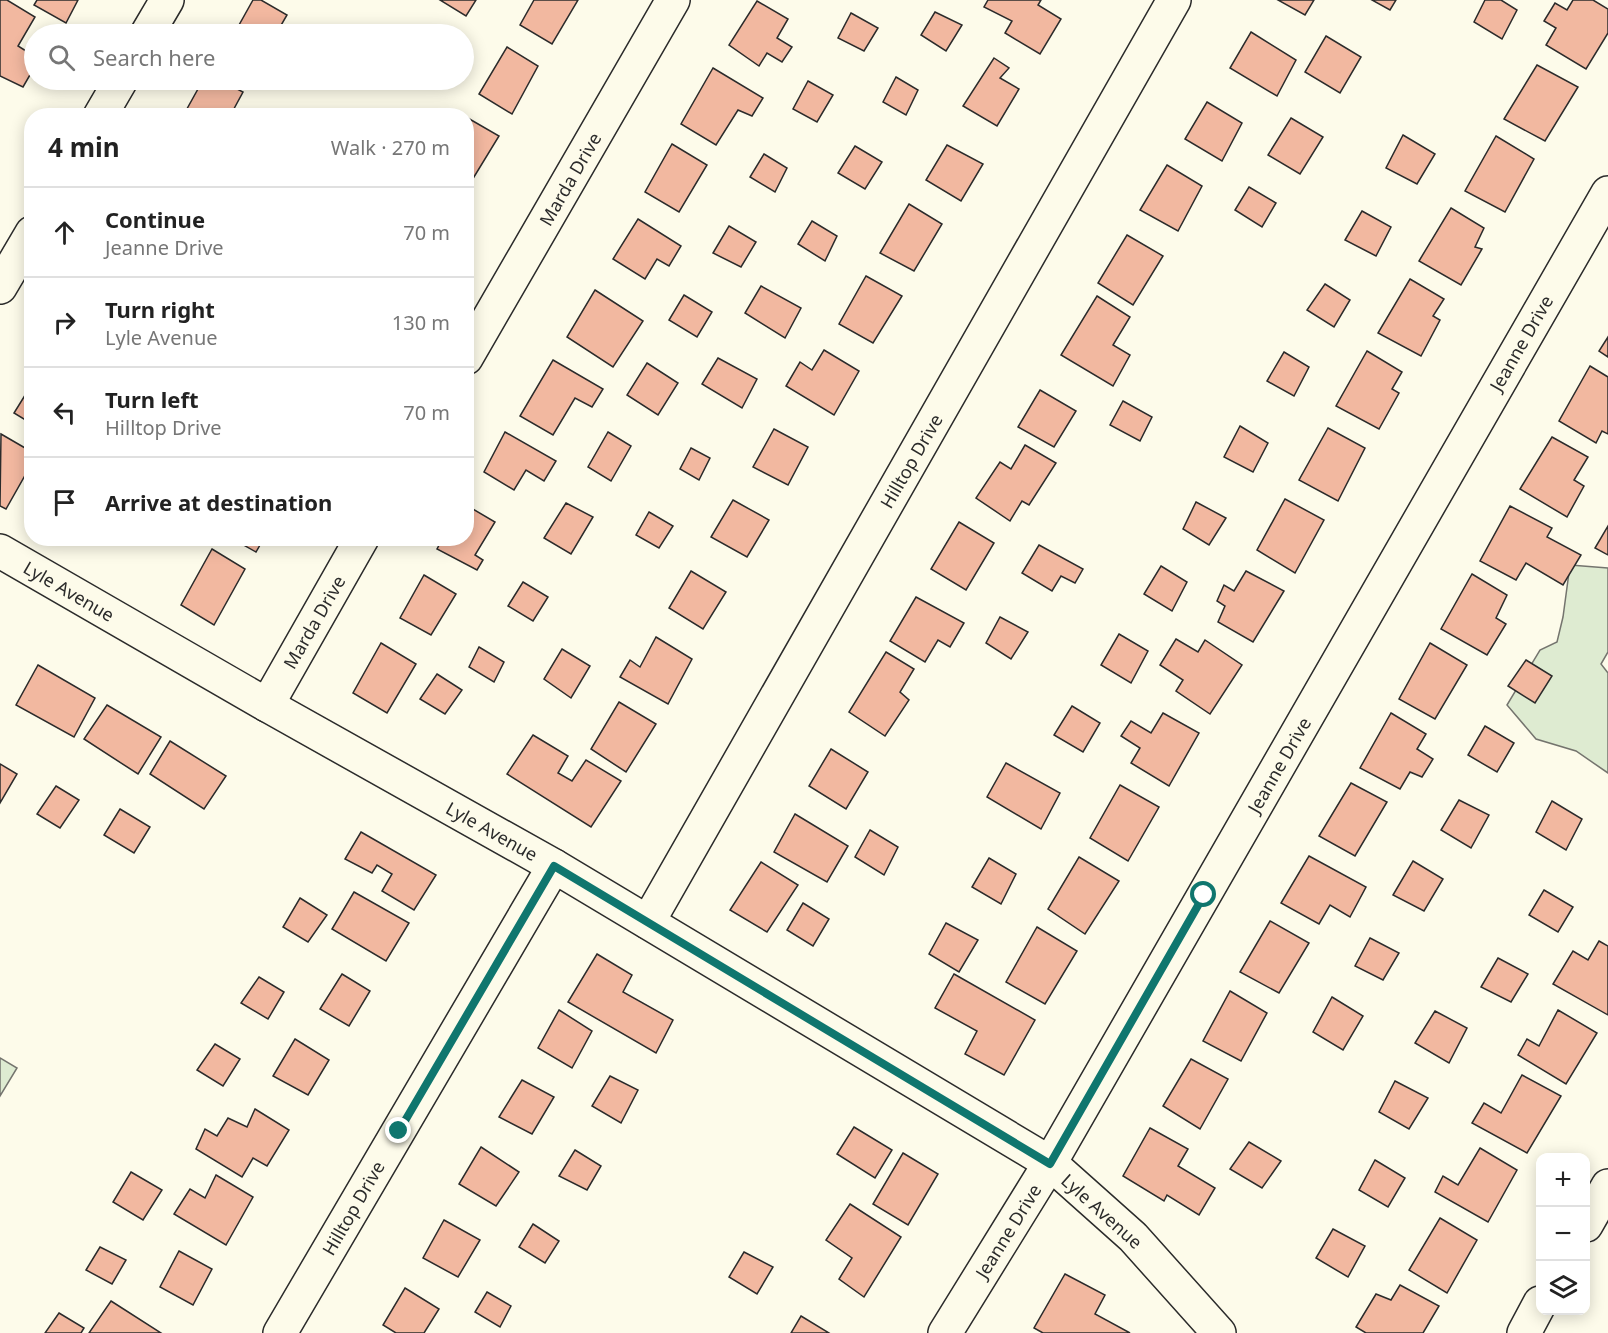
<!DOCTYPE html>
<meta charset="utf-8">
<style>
body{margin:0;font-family:"Noto Sans",sans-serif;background:#f6f6f6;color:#222}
.controls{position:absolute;right:18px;bottom:18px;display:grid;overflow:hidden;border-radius:12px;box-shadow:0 3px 15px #0003}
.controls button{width:54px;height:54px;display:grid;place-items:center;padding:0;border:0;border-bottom:2px solid #e0e0e0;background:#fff;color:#222;font:30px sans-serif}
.stop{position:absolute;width:18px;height:18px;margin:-14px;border:4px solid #0f766e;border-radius:50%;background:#fff}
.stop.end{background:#0f766e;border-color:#fff;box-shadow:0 2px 6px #0008}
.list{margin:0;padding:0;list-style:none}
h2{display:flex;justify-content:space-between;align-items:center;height:78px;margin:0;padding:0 24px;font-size:26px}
h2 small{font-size:20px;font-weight:400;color:#767676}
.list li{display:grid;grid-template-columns:39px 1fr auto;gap:18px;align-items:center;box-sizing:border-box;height:90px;padding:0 24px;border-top:2px solid #e0e0e0}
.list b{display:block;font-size:22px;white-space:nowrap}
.list p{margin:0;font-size:20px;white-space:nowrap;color:#767676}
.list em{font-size:20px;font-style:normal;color:#767676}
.icon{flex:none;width:33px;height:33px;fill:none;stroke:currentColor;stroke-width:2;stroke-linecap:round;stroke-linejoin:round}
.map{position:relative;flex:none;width:1608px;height:1333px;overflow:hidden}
.search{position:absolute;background:#fff;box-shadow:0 3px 15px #0003;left:24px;top:24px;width:450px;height:66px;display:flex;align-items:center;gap:15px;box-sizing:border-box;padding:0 21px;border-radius:33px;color:#767676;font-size:22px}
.panel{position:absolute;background:#fff;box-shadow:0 3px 15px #0003;left:24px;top:108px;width:450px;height:438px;border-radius:24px}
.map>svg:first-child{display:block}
</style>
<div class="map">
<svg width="1608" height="1333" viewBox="0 0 1608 1333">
<rect width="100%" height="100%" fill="#fdfbea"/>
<g fill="#deebd1" stroke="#74746e" stroke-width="1.5">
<polygon points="1570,565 1608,568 1608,652 1601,664 1608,673 1608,773 1576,751 1536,739 1507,705 1540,650 1557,642 1563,617"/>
<polygon points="0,1058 17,1068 0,1096"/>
</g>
<g fill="#f2b8a0" stroke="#2b2b2b" stroke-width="1.5">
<polygon points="0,0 7,0 35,17 18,46 34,56 34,68 23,87 0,76"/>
<polygon points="37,0 78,0 66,23 34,5"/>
<polygon points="253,0 261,0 287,15 276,34 234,34"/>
<polygon points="440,0 476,0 466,16"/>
<polygon points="534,0 578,0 552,44 520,25"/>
<polygon points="988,0 1041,0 1038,5 1061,19 1040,54 1005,33 1012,21 984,7"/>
<polygon points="1278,0 1314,0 1305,15"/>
<polygon points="1372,0 1396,0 1390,10"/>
<polygon points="1485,0 1501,0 1517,10 1502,39 1474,22"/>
<polygon points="1573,0 1593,0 1608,9 1608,33 1586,69 1546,45 1556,28 1544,21 1555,3 1567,10"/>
<polygon points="757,1 788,19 777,38 792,47 782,62 767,53 759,66 729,45"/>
<polygon points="935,12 962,25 946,51 921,35"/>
<polygon points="851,13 878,28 864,51 838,38"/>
<polygon points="1251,32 1296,60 1277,96 1230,68"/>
<polygon points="1326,36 1361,57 1340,93 1305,72"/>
<polygon points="507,47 538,66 512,114 479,94"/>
<polygon points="994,58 1009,68 1000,78 1019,89 997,126 963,106"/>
<polygon points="1537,65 1578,87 1545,141 1504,119"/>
<polygon points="713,68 763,98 752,116 738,110 716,145 681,124"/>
<polygon points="896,77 918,90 906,115 883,102"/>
<polygon points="203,80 220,80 243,92 230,116 183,116"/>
<polygon points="424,80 442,80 437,87"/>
<polygon points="808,81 833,95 817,122 793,109"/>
<polygon points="1207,102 1242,123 1222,161 1185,139"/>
<polygon points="466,117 499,136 466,190"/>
<polygon points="1291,118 1323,137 1300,174 1268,155"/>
<polygon points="1403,135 1435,154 1417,184 1386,168"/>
<polygon points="1496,136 1534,159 1505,212 1465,191"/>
<polygon points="672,144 707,165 679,212 645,192"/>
<polygon points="947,145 983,164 961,201 926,180"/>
<polygon points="855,146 882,162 865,189 838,173"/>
<polygon points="764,154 787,168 775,192 750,177"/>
<polygon points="1167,165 1202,186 1178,231 1140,210"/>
<polygon points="1249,187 1276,203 1262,227 1235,210"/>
<polygon points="909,204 942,224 914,271 880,253"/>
<polygon points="1451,208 1484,228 1475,247 1482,249 1461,285 1419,261"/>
<polygon points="1362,211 1391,227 1376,256 1345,240"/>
<polygon points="638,219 681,246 669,266 657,259 645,279 613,259"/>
<polygon points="812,221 837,236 825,261 798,244"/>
<polygon points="729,226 756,242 741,267 713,253"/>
<polygon points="1127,235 1163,256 1133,305 1098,283"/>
<polygon points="866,276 902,296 873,343 839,324"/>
<polygon points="1410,279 1444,299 1433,316 1440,320 1421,356 1378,333"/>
<polygon points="1325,284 1350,300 1334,327 1307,310"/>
<polygon points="761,286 801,308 785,338 745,313"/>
<polygon points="595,290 643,321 613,367 567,337"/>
<polygon points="684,295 712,312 697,337 669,320"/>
<polygon points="1097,296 1130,317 1113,345 1130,355 1113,386 1061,355"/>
<polygon points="1608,337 1608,357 1599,351"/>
<polygon points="824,350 859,371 834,415 786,386 800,362 812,370"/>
<polygon points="1367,351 1402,372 1392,389 1399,393 1379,429 1336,406"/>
<polygon points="1284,352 1309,367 1294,396 1267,381"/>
<polygon points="718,358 757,379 742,408 702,384"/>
<polygon points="553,360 603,389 592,407 575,398 553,435 520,416"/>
<polygon points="647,363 678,383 658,415 627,395"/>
<polygon points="1590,366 1608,377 1608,434 1602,431 1596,443 1559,421"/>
<polygon points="32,384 32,424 14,413"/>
<polygon points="1040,390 1076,411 1054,447 1018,427"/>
<polygon points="1123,401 1152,417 1140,441 1110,425"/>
<polygon points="1240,426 1268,443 1253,472 1224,457"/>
<polygon points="1328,428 1365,448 1338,501 1299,480"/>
<polygon points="774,429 808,447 788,485 753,467"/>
<polygon points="505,432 556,461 544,481 526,470 514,490 484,472"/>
<polygon points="608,432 631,446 611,481 588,467"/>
<polygon points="1,434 32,452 32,463 6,509 0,506"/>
<polygon points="1552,437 1588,457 1574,480 1584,486 1567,517 1520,489"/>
<polygon points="1025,445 1056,463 1029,505 1022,501 1010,521 976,498 1000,462 1011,469"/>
<polygon points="691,448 710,458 699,480 680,469"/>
<polygon points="1285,499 1324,520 1295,573 1257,550"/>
<polygon points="733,500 769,520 747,557 711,537"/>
<polygon points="1196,502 1226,518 1209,545 1183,529"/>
<polygon points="566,503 593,517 571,554 544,538"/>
<polygon points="466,505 495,522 475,555 483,560 477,570 437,549 443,538 466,538"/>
<polygon points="1510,506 1552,528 1547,537 1581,555 1563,585 1526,563 1516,580 1480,561"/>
<polygon points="649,512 673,526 659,548 636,535"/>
<polygon points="959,522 994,543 966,590 931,569"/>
<polygon points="1608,526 1608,555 1595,548"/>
<polygon points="231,538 264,538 256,552"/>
<polygon points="1039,545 1083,569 1075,583 1061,576 1052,591 1022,573"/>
<polygon points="212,549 245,569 214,625 181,605"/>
<polygon points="1161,566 1187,582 1172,611 1144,594"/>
<polygon points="691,571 726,592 703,629 669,608"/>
<polygon points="1246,571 1284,591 1253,642 1218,622 1225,606 1217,601 1224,585 1234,591"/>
<polygon points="1472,574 1507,595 1496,618 1506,624 1487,655 1441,629"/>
<polygon points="424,575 456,594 431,635 400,618"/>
<polygon points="523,582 548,597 533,621 508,606"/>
<polygon points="916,597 964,623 950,647 938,640 925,662 890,641"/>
<polygon points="1000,617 1028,632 1011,659 986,643"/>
<polygon points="1119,634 1148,651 1131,683 1101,665"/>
<polygon points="656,637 692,659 668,704 620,677 630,660 640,667"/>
<polygon points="1176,639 1198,652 1205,640 1242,665 1210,714 1176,691 1183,680 1160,665"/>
<polygon points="381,643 416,664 387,713 353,693"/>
<polygon points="1430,643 1467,665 1435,719 1399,699"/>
<polygon points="479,647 504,662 494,682 469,667"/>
<polygon points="562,649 590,666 571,698 544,679"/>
<polygon points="886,652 914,669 900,692 909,700 885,736 849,712"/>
<polygon points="1526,660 1552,676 1535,703 1508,686"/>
<polygon points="38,665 95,698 74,737 16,705"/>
<polygon points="437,674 462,690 445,714 420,699"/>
<polygon points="619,702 656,724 626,772 591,749"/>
<polygon points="107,705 161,737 138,774 84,739"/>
<polygon points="1072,706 1100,723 1083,752 1054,735"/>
<polygon points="1163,713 1199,733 1169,786 1131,763 1140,748 1121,736 1131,721 1151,733"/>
<polygon points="1391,713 1426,734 1417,749 1433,759 1422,777 1410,772 1400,789 1360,768"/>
<polygon points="1485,726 1514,743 1497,772 1468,755"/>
<polygon points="533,735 568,756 558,773 572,781 586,760 621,781 591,827 507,774"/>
<polygon points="170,741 226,776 204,809 150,774"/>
<polygon points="831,749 868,772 846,809 809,786"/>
<polygon points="1006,763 1060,793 1041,829 987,797"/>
<polygon points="0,764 17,774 0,803"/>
<polygon points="1351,783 1387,802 1355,856 1319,836"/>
<polygon points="1120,785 1159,807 1128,861 1090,838"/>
<polygon points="56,786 79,800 60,828 37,814"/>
<polygon points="1459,800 1489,815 1471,848 1441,830"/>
<polygon points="1552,801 1582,819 1566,850 1536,832"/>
<polygon points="120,809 150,827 134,853 104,835"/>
<polygon points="795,814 848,846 827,882 774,852"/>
<polygon points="870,830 898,847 884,875 855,857"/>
<polygon points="361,832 436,875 414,910 382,891 392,874 377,865 372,873 345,859"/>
<polygon points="1309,856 1366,887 1350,917 1330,905 1319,924 1281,903"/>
<polygon points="1079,857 1119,881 1085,934 1048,909"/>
<polygon points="989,858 1016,874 1001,904 972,887"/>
<polygon points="1413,861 1443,879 1424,911 1393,895"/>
<polygon points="761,862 798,885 767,932 730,910"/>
<polygon points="1544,890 1573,907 1558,932 1529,915"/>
<polygon points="354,892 409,923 386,961 332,929"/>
<polygon points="300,898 327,915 308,942 283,927"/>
<polygon points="803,903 829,919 813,946 787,930"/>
<polygon points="1270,921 1309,943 1279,993 1240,972"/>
<polygon points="946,923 978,940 959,972 929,954"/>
<polygon points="1037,927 1077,951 1045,1004 1006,982"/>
<polygon points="1370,938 1399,953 1383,980 1355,966"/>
<polygon points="1599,941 1608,946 1608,1015 1553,984 1573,951 1588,960"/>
<polygon points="597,954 632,975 623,992 673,1020 656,1053 568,1002"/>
<polygon points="1498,958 1528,974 1511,1002 1481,987"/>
<polygon points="342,974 370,991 349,1026 320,1009"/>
<polygon points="954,974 1035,1020 1004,1075 965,1054 977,1031 935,1008"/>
<polygon points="259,977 284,992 268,1019 241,1003"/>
<polygon points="1230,991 1267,1013 1241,1061 1203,1041"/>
<polygon points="1332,997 1363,1016 1343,1050 1313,1032"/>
<polygon points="559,1010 592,1031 572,1068 538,1048"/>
<polygon points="1558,1010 1597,1033 1566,1084 1518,1055 1527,1039 1539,1046"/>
<polygon points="1435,1011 1467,1028 1449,1063 1415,1043"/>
<polygon points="295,1039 329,1060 308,1095 273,1076"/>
<polygon points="215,1044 240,1059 223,1086 197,1070"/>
<polygon points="1191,1059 1228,1079 1200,1129 1163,1106"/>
<polygon points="1522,1075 1561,1096 1527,1153 1472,1123 1484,1103 1501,1113"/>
<polygon points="610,1076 638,1090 621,1123 592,1106"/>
<polygon points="522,1080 554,1097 532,1134 499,1117"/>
<polygon points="1395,1081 1428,1098 1409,1129 1379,1112"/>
<polygon points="255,1109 289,1130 267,1166 253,1158 242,1177 196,1149 205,1129 217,1136 228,1118 247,1127"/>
<polygon points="854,1127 892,1150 875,1178 837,1154"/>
<polygon points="1150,1128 1188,1149 1178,1166 1215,1188 1199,1215 1167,1195 1164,1201 1123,1176"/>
<polygon points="1249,1142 1281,1161 1262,1188 1230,1169"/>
<polygon points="481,1147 519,1172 496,1206 459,1184"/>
<polygon points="1480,1148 1517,1170 1488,1222 1435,1192 1443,1176 1458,1185"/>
<polygon points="575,1150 601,1166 587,1190 559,1176"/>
<polygon points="903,1153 938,1174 908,1225 873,1204"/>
<polygon points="1375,1160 1405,1178 1388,1207 1359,1190"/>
<polygon points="131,1172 162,1190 143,1220 113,1202"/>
<polygon points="216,1175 253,1197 226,1245 174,1214 190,1189 205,1198"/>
<polygon points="850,1204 901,1237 864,1297 839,1279 852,1258 826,1240"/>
<polygon points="1440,1218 1477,1240 1447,1293 1409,1270"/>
<polygon points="444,1220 480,1240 458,1277 423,1258"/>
<polygon points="533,1224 559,1241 545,1263 519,1247"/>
<polygon points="1333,1229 1365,1246 1348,1277 1316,1258"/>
<polygon points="100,1247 126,1260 112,1284 86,1270"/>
<polygon points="179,1251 212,1269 193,1305 160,1287"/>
<polygon points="744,1252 773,1267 757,1294 729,1277"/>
<polygon points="1065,1274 1105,1295 1095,1314 1130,1333 1043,1333 1034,1328"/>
<polygon points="1400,1285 1439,1306 1423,1333 1366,1333 1356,1327 1376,1294 1391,1300"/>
<polygon points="405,1288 439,1309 424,1333 396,1333 383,1325"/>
<polygon points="487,1292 511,1306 500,1327 475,1312"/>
<polygon points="111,1301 161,1333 89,1333"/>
<polygon points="59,1313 84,1328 81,1333 45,1333"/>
<polygon points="801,1316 829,1333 791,1333"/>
</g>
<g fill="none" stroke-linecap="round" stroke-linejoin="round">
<g stroke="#2b2b2b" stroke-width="36">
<g id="minor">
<polyline points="147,34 167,0"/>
<polyline points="100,116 121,80"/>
<polyline points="0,287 32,233"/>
<polyline points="466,358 673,0"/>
<polyline points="0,551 267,705 554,866 1050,1163 1133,1237 1219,1333"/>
<polyline points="267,705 362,538"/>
<polyline points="648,922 1174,0"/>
<polyline points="1586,1225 1608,1186"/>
<polyline points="280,1333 554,866"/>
<polyline points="945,1333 1050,1163 1608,193"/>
<polyline points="1524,1333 1540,1303"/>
</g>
</g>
<use href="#minor" stroke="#fdfbea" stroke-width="33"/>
</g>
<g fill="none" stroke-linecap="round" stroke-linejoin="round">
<polyline stroke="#0f766e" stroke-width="8" points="399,1131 554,866 1050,1164 1204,895"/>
</g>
<g text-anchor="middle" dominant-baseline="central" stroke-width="4.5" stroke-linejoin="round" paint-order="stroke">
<g font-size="18" fill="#2b2b2b" stroke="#fdfbea">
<text transform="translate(570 179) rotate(-60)">Marda Drive</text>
<text transform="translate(1521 343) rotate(-60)">Jeanne Drive</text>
<text transform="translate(911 461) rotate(-60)">Hilltop Drive</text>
<text transform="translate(69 591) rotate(30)">Lyle Avenue</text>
<text transform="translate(314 622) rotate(-60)">Marda Drive</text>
<text transform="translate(1279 765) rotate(-60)">Jeanne Drive</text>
<text transform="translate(492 831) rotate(29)">Lyle Avenue</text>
<text transform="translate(353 1208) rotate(-60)">Hilltop Drive</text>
<text transform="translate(1102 1211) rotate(42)">Lyle Avenue</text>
<text transform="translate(1008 1231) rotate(-58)">Jeanne Drive</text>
</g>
</g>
</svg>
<div class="controls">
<button>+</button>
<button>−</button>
<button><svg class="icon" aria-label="layers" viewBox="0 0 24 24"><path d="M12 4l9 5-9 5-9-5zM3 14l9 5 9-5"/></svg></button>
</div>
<div class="stop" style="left:1204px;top:895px"></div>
<div class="stop end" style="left:399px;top:1131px"></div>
<div class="search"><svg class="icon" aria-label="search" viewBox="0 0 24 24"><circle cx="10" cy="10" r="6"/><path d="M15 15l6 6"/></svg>Search here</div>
<section class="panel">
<h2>4 min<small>Walk · 270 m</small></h2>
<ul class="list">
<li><svg class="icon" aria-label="ahead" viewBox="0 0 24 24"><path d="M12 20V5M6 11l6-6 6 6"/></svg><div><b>Continue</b><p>Jeanne Drive</p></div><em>70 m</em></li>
<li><svg class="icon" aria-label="right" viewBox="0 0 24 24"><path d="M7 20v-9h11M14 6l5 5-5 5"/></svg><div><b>Turn right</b><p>Lyle Avenue</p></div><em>130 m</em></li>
<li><svg class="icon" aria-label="left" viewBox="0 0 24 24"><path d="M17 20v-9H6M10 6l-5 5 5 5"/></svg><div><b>Turn left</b><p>Hilltop Drive</p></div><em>70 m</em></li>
<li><svg class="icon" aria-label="arrive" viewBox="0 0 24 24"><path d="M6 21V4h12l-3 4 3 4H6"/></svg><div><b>Arrive at destination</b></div></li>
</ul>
</section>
</div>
